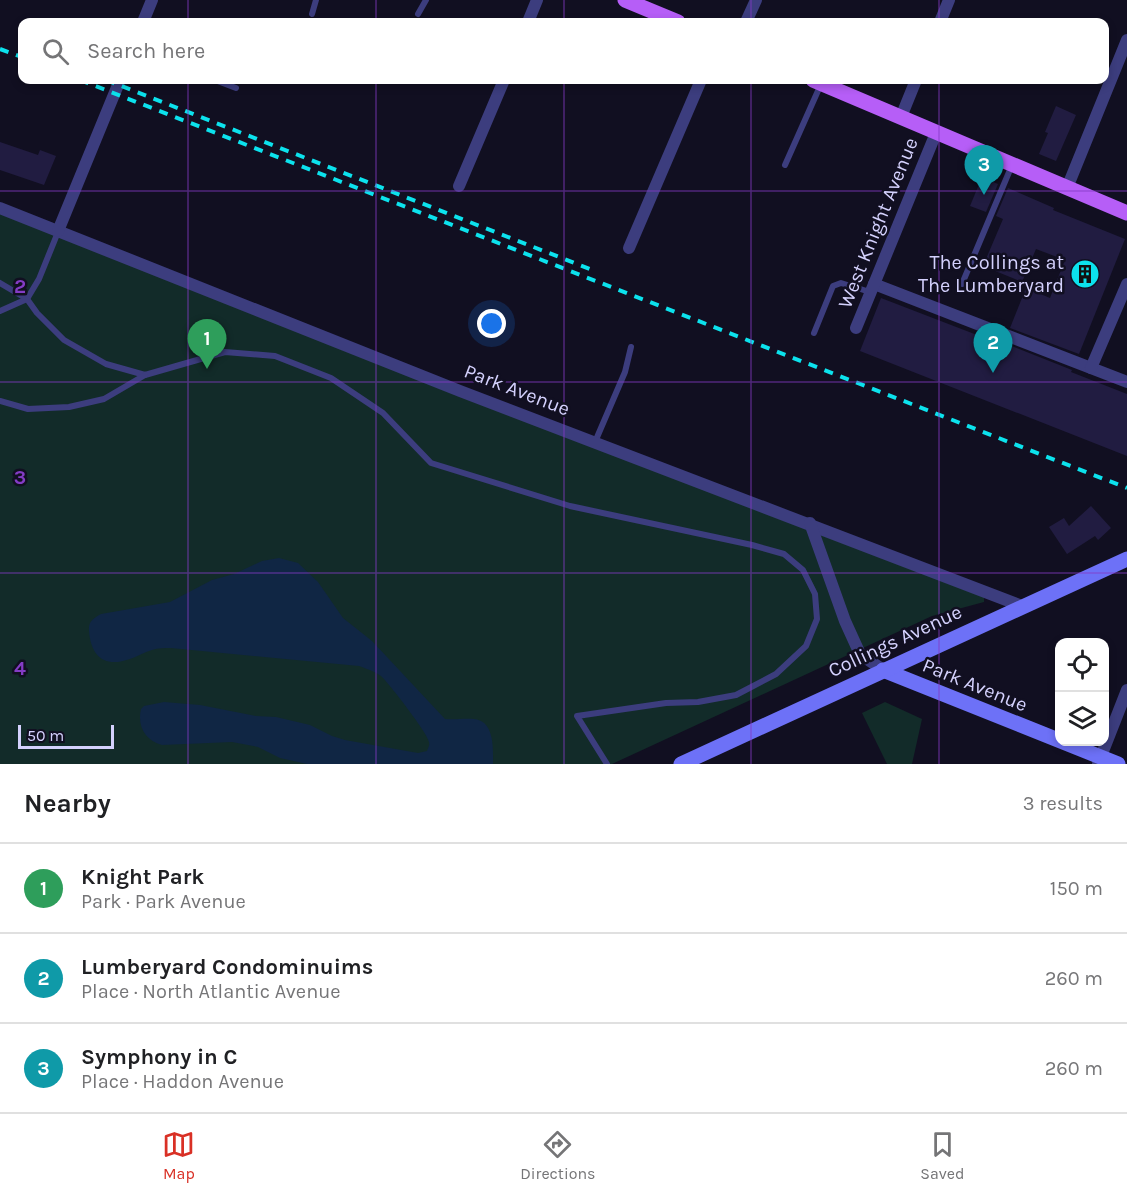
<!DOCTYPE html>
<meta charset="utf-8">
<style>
body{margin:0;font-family:Karla,sans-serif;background:#f2f2f2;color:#202124}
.controls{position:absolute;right:18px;bottom:18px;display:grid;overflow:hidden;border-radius:12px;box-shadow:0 3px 9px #0003}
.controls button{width:54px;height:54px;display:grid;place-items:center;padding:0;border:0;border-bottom:2px solid #e0e0e0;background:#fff;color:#202124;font:30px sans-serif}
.scale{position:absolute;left:18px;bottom:15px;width:96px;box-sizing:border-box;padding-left:6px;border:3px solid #d4d1fd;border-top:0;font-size:16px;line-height:21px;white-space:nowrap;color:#d4d1fd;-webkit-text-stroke:4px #110f21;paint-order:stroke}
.you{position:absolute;left:492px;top:324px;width:21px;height:21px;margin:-15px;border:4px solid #fff;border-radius:50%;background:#1a73e8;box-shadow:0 0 0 9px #1a73e833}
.badge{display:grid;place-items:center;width:39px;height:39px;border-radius:50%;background:#d93025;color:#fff;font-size:20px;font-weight:700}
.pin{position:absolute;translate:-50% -50px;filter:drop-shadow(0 2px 3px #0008)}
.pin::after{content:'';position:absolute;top:32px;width:21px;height:18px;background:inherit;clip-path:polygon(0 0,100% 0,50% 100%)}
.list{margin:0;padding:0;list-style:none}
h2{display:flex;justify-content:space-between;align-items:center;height:78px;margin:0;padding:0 24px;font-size:26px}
h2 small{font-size:20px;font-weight:400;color:#757577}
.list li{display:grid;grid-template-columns:39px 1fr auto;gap:18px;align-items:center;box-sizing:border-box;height:90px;padding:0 24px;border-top:2px solid #e0e0e0}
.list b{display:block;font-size:22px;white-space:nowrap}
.list p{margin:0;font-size:20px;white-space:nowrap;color:#757577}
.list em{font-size:20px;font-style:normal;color:#757577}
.icon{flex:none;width:33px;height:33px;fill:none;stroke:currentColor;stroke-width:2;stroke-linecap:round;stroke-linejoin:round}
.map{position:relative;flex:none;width:1127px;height:764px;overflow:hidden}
.search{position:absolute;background:#fff;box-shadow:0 3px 9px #0003;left:18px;right:18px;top:18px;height:66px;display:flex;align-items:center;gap:15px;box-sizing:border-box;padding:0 21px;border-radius:12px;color:#757577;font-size:22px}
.sheet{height:348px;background:#fff}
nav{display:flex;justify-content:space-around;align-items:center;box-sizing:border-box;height:84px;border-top:2px solid #e0e0e0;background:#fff;font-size:16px;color:#757577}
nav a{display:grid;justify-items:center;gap:3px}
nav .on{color:#d93025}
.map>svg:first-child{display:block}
</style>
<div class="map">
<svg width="1127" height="764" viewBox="0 0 1127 764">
<rect width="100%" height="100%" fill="#110f21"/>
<g fill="#122b29">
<polygon points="0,208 984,592 984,602 932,616 612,764 0,764"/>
<polygon points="885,702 922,719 912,764 887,764 862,713"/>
</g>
<path fill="#102644" d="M 279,558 L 298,563 L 318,582 L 343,618 L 372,641 L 445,719 C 455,720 465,718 474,719 C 495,721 493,749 493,764 L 307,764 L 280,758 L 258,747 L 232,742 L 162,745 C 145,740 137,726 141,709 L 144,706 L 164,702 L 200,705 L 256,716 L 276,717 L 310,725 L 332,736 L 345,740 L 418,753 L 427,751 C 428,747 430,746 429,742 C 429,735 388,682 381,676 C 374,671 367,669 359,666 L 171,648 C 165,648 158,648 152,650 C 144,652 137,657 130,659 C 105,668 91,657 89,631 C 88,621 94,618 101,614 L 170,602 L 212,580 L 234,574 L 262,561 Z"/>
<g fill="#211c41">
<polygon points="1056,106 1076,115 1056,161 1039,154 1048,133 1045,132"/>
<polygon points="0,142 38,155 40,150 56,156 44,185 0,170"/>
<polygon points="982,177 998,184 986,212 970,206"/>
<polygon points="1008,188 1054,208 1053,210 1125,239 1079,354 1010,328 1026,288 1050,298 1065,260 1036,249 1022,282 983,266 1003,219 996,216"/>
<polygon points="881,298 1003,345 1004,343 1072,370 1071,372 1127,394 1127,456 860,351"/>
<polygon points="1091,506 1111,528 1098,540 1095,536 1067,554 1049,527 1064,518 1069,526"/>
</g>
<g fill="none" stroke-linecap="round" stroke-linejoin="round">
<g stroke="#3c3d7e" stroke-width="6">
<polyline points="312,14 316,0"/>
<polyline points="418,14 426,0"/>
<polyline points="215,80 236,88"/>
<polyline points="785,165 821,84"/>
<polyline points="0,283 27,299 37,313 64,340 106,364 145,375 225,352 275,356 331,378 383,413 431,463 570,506 752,545 784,554 803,570 815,594 817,619 806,646 776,674 736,695 698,702 666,703 577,716 607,764"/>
<polyline points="962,284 1012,165"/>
<polyline points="0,311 27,299 39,279 58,232"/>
<polyline points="814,333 833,286 841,283 870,292"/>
<polyline points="0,401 28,409 69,407 104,399 145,375"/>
<polyline points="595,442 625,372 631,347"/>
</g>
<g stroke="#3c3d7e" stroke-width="12">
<polyline points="143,22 152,0"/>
<polyline points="528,22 537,0"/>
<polyline points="746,22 756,0"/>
<polyline points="940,22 949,0"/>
<polyline points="901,117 916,80"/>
<polyline points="459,186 504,80"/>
<polyline points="1067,188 1127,40"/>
<polyline points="0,208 460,391 1022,606"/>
<polyline points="58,231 120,80"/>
<polyline points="629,248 701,80"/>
<polyline points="874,284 1127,382"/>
<polyline points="856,328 936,133"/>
<polyline points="1091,368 1127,284"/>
<polyline points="810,523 845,621 860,654 883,670"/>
<polyline points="1098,764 1127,690"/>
</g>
<g stroke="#6d71f7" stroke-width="15">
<polyline points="883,670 1118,764"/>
<polyline points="681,764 1127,559"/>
</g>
<g stroke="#b65ef7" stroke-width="15">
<polyline points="625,0 678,22"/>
<polyline points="813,80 1127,213"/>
</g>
<g stroke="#0ce2ed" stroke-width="4" stroke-dasharray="9 8" stroke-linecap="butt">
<polyline points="0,49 22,57"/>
<polyline points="80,80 1127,488"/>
<polyline points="106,80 595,271"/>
</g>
</g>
<path fill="none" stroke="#843cc5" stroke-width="1.5" stroke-opacity="0.55" d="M 188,0 L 188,22M 376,0 L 376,22M 564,0 L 564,22M 751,0 L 751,22M 939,0 L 939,22M 188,80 L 188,764M 376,80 L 376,764M 564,80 L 564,764M 751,80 L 751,764M 939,80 L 939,764M 0,191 L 1127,191M 0,382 L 1127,382M 0,573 L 1127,573"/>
<defs>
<g id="building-disc" transform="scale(1.5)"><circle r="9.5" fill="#0ce2ed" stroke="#110f21"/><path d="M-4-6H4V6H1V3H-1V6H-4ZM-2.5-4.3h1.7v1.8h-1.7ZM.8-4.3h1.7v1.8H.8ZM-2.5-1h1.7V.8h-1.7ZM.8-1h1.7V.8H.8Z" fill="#111"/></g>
</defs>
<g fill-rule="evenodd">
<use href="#building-disc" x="1085" y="274"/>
</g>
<g text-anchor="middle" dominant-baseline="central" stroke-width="5" stroke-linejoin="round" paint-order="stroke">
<g font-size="20" fill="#d4d1fd" stroke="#110f21">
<text transform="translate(878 223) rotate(-68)">West Knight Avenue</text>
<text transform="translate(517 390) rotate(21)">Park Avenue</text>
<text transform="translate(895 641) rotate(-25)">Collings Avenue</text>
<text transform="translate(975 685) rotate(22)">Park Avenue</text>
</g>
<g font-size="20" fill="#d4d1fd" stroke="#110f21" text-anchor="end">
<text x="1064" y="262">The Collings at<tspan x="1064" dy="23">The Lumberyard</tspan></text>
</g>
</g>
<g font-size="20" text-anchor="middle" font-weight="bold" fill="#843cc5" stroke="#110f21" stroke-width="5" stroke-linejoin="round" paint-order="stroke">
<text x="20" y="293">2</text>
<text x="20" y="484">3</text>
<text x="20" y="675">4</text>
</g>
</svg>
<div class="controls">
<button><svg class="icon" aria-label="locate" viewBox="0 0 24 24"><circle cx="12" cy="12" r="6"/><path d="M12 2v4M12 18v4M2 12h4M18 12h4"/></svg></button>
<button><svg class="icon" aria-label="layers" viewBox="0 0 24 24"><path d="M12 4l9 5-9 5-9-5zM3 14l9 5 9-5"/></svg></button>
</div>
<div class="scale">50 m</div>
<div class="you"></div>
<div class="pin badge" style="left:207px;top:369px;background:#2e9e5b">1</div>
<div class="pin badge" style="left:993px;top:373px;background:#0f9aa8">2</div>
<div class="pin badge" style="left:984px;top:195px;background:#0f9aa8">3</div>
<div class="search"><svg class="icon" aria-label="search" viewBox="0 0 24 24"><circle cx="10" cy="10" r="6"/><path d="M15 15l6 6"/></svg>Search here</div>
</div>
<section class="sheet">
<h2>Nearby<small>3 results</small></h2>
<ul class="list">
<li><span class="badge" style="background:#2e9e5b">1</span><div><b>Knight Park</b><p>Park · Park Avenue</p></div><em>150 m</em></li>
<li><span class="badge" style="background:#0f9aa8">2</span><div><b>Lumberyard Condominuims</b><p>Place · North Atlantic Avenue</p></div><em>260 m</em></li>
<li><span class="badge" style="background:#0f9aa8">3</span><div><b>Symphony in C</b><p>Place · Haddon Avenue</p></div><em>260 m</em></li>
</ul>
</section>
<nav>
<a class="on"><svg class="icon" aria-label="map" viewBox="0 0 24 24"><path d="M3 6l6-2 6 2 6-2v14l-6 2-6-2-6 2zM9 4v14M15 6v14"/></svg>Map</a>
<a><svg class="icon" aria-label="directions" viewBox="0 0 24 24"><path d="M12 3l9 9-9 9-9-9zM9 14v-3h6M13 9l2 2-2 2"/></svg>Directions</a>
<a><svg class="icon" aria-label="saved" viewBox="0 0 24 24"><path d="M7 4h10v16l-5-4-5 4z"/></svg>Saved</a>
</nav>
